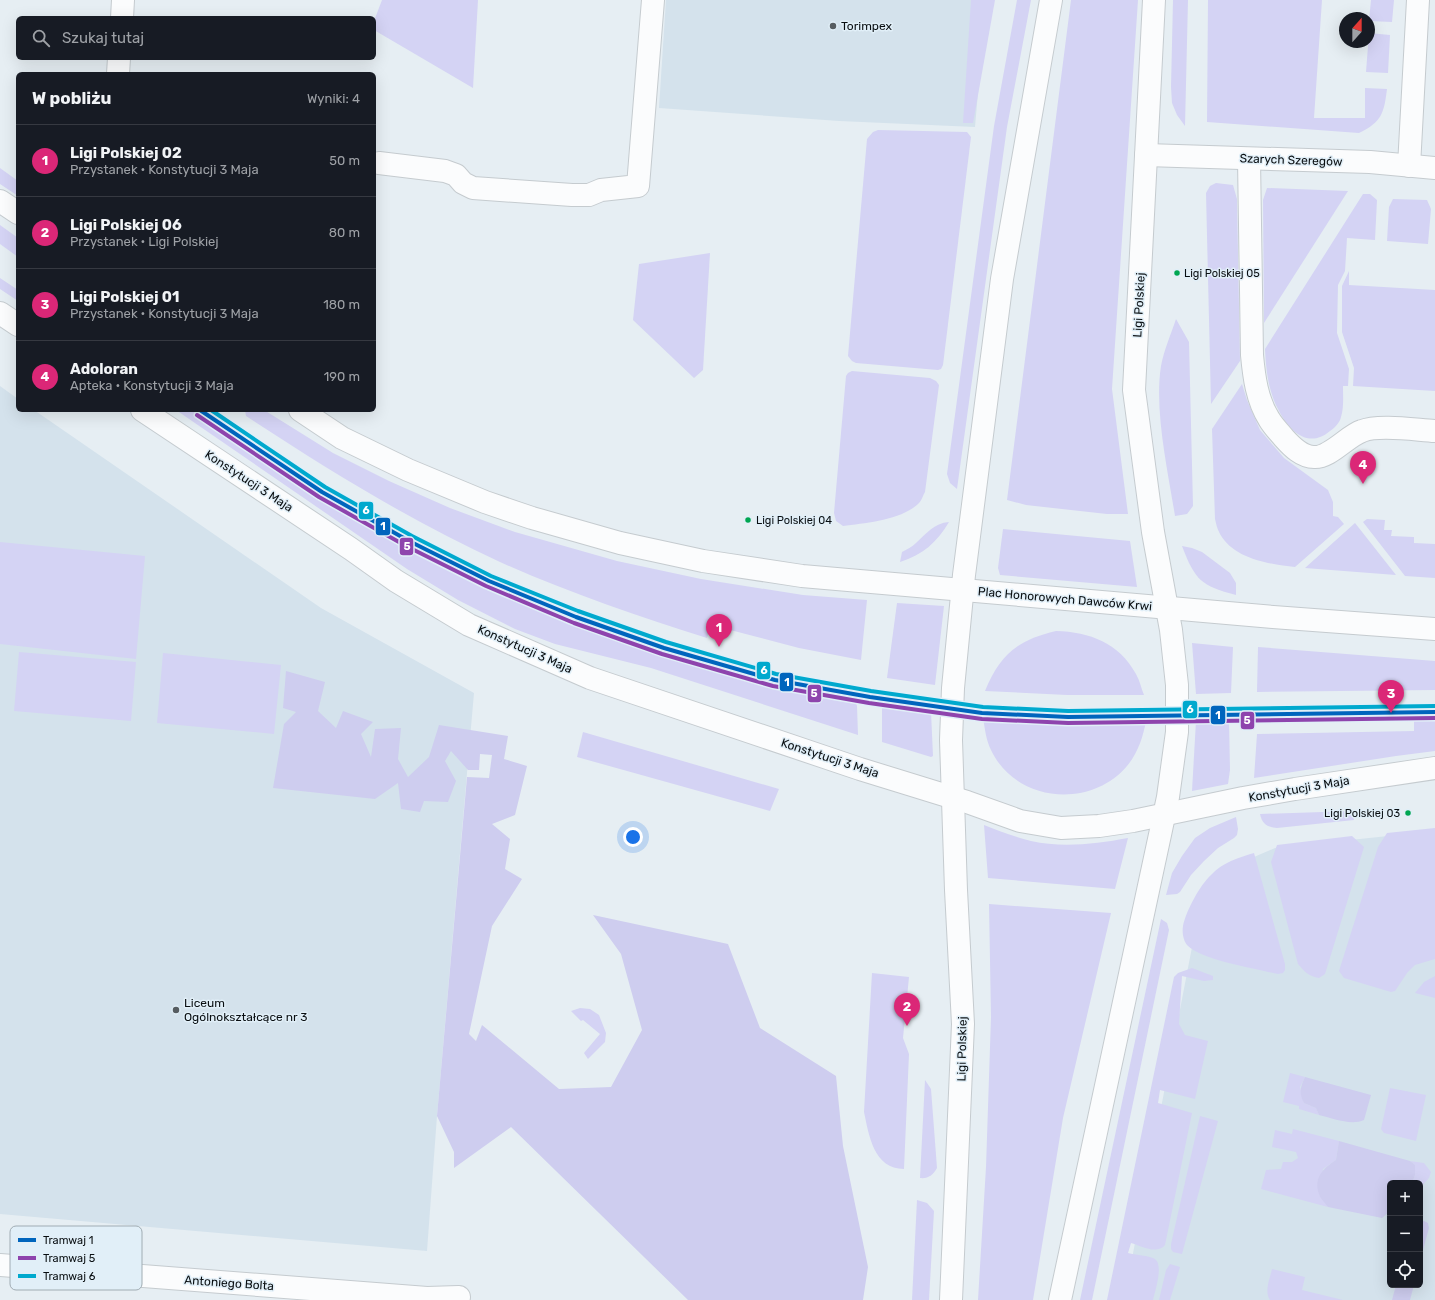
<!DOCTYPE html>
<html lang="pl">
<meta charset="utf-8">
<style>
body{margin:0;font-family:Rubik,sans-serif;background:#242831;color:#f1f3f6}
.controls{position:absolute;right:12px;bottom:12px;display:grid;overflow:hidden;border-radius:6px;box-shadow:0 4px 16px #0002}
.controls button{width:36px;height:36px;display:grid;place-items:center;padding:0;border:0;border-bottom:1px solid #363941;background:#171b24;color:#f1f3f6;font:20px sans-serif}
.compass{position:absolute;left:1339px;top:12px;width:36px;height:36px;border-radius:50%;background:#171b24;box-shadow:0 4px 16px #0002;rotate:21deg}
.you{position:absolute;left:633px;top:837px;width:14px;height:14px;margin:-10px;border:3px solid #fff;border-radius:50%;background:#1a73e8;box-shadow:0 0 0 6px #1a73e833}
.badge{display:grid;place-items:center;width:26px;height:26px;border-radius:50%;background:#db2777;color:#fff;font-size:13px;font-weight:700}
.pin{position:absolute;translate:-50% -33px;filter:drop-shadow(0 1px 2px #0008)}
.pin::after{content:'';position:absolute;top:21px;width:14px;height:12px;background:inherit;clip-path:polygon(0 0,100% 0,50% 100%)}
.list{margin:0;padding:0;list-style:none}
h2{display:flex;justify-content:space-between;align-items:center;height:52px;margin:0;padding:0 16px;font-size:17px}
h2 small{font-size:13px;font-weight:400;color:#9ea1a6}
.list li{display:grid;grid-template-columns:26px 1fr auto;gap:12px;align-items:center;box-sizing:border-box;height:72px;padding:0 16px;border-top:1px solid #363941}
.list b{display:block;font-size:15px;white-space:nowrap}
.list p{margin:0;font-size:13px;white-space:nowrap;color:#9ea1a6}
.list em{font-size:13px;font-style:normal;color:#9ea1a6}
.icon{flex:none;width:22px;height:22px;fill:none;stroke:currentColor;stroke-width:2;stroke-linecap:round;stroke-linejoin:round}
.map{position:relative;flex:none;width:1435px;height:1300px;overflow:hidden}
.search{position:absolute;background:#171b24;box-shadow:0 4px 16px #0002;left:16px;top:16px;width:360px;height:44px;display:flex;align-items:center;gap:10px;box-sizing:border-box;padding:0 14px;border-radius:6px;color:#9ea1a6;font-size:15px}
.panel{position:absolute;background:#171b24;box-shadow:0 4px 16px #0002;left:16px;top:72px;width:360px;height:340px;border-radius:6px}
.map>svg:first-child{display:block}
</style>
<div class="map">
<svg width="1435" height="1300" viewBox="0 0 1435 1300">
<rect width="100%" height="100%" fill="#e6eef3"/>
<g fill="#d4e2ec" fill-rule="evenodd">
<polygon points="666,0 986,0 975,127 839,121 659,108"/>
<polygon points="0,386 18,399 18,410 34,410 321,608 474,693 437,1116 427,1251 0,1214"/>
<path d="M 1435,831 L 1435,1300 L 1124,1300 L 1198,916 L 1254,857 L 1275,848 ZM 1390,1183 L 1420,1183 L 1420,1285 L 1390,1285 Z"/>
</g>
<g fill="#d4d3f4">
<polygon points="382,0 478,0 473,88 374,30 374,21"/>
<polygon points="971,0 995,0 973,123 963,123"/>
<polygon points="1017,0 1031,0 1007,127 957,489 950,483 947,474 994,126"/>
<polygon points="1071,0 1138,0 1112,389 1128,514 1107,514 1026,505 1007,500"/>
<polygon points="1173,0 1188,0 1185,126 1177,115 1172,103 1171,87"/>
<path d="M 1208,0 L 1322,0 L 1314,118 L 1365,118 L 1365,88 L 1387,89 C 1384,113 1382,122 1359,133 L 1207,122 Z"/>
<polygon points="1371,0 1394,0 1392,22 1369,21"/>
<polygon points="1369,33 1390,35 1388,73 1366,72"/>
<polygon points="878,130 967,132 971,137 943,365 941,369 938,370 856,363 852,361 848,356 867,139 873,132"/>
<polygon points="0,168 18,181 18,196 0,184"/>
<polygon points="1216,183 1233,185 1237,199 1240,361 1211,404 1206,193 1210,186"/>
<polygon points="1267,188 1348,191 1264,323 1263,200"/>
<path d="M 1363,194 L 1370,194 L 1377,200 L 1375,240 L 1347,238 L 1345,271 L 1338,285 L 1337,333 L 1349,369 L 1348,386 L 1343,386 C 1343,395 1344,408 1341,417 C 1340,422 1335,428 1330,431 C 1308,450 1288,430 1278,409 C 1268,390 1266,369 1265,349 Z"/>
<polygon points="1393,199 1427,200 1431,209 1428,244 1387,241 1389,207"/>
<polygon points="0,225 18,238 18,257 0,244"/>
<polygon points="710,253 703,370 694,378 633,320 639,264"/>
<polygon points="1349,271 1349,285 1435,290 1435,391 1353,386 1354,368 1342,332 1342,286"/>
<polygon points="0,278 18,290 18,301 0,289"/>
<path d="M 1176,319 L 1189,342 L 1193,506 L 1187,514 L 1175,516 C 1168,471 1154,411 1161,366 C 1164,350 1171,334 1176,319 Z"/>
<path d="M 852,371 L 930,378 L 936,381 L 939,385 L 925,492 C 923,495 922,500 919,503 C 902,520 866,523 843,526 L 836,521 L 834,513 L 846,376 L 848,373 Z"/>
<path d="M 1242,384 L 1247,400 L 1260,430 L 1284,458 L 1328,490 L 1333,502 L 1333,516 L 1338,517 L 1344,524 L 1295,567 C 1269,564 1234,559 1220,534 C 1217,529 1216,523 1215,519 L 1212,429 Z"/>
<path d="M 176,410 L 191,410 C 261,457 331,504 406,545 C 545,621 699,672 855,700 L 857,706 L 858,735 L 651,668 L 555,644 L 515,629 L 458,600 L 407,569 Z"/>
<path d="M 245,410 L 264,410 L 333,453 L 389,481 L 450,508 L 515,532 L 617,561 L 701,579 L 803,595 L 867,600 L 861,660 L 799,648 L 711,625 L 707,638 C 637,616 567,592 500,562 C 411,521 328,470 246,416 Z"/>
<polygon points="1367,519 1385,520 1384,530 1392,530 1391,536 1414,537 1414,543 1435,544 1435,578 1405,576 1363,522"/>
<path d="M 949,522 C 937,542 923,555 900,562 L 902,552 C 907,549 912,547 916,543 C 926,534 934,523 949,522 Z"/>
<polygon points="1355,523 1396,575 1305,568"/>
<polygon points="1003,529 1130,541 1137,587 1000,575 998,568"/>
<polygon points="0,542 145,556 136,659 0,644"/>
<path d="M 1182,546 L 1192,548 L 1202,552 L 1230,573 L 1236,583 L 1236,595 C 1201,586 1195,580 1182,546 Z"/>
<polygon points="897,603 944,606 935,685 887,678"/>
<path d="M 1056,631 C 1090,632 1119,643 1136,674 C 1140,681 1141,688 1144,695 L 1067,695 L 985,691 C 1000,654 1018,640 1056,631 Z"/>
<polygon points="1192,643 1233,647 1231,693 1196,694"/>
<polygon points="1258,647 1435,661 1435,690 1257,692"/>
<polygon points="19,652 136,662 131,721 14,711"/>
<polygon points="163,653 281,665 274,734 157,723"/>
<polygon points="882,704 931,712 933,756 931,757 882,742"/>
<polygon points="1435,717 1435,751 1396,756 1254,778 1257,734 1414,731 1414,718"/>
<path d="M 983,718 L 1068,722 L 1146,721 C 1143,737 1138,753 1127,766 C 1091,809 1016,803 991,750 C 986,740 985,729 983,718 Z"/>
<polygon points="1229,720 1230,770 1228,784 1192,791 1196,721"/>
<polygon points="583,732 779,789 770,811 577,757"/>
<path d="M 1353,811 L 1354,820 L 1277,828 C 1267,827 1262,824 1260,814 Z"/>
<polygon points="1236,817 1238,829 1237,835 1234,838 1218,848 1204,861 1191,875 1180,892 1177,894 1166,895 1172,873 1182,856 1195,838 1210,828"/>
<path d="M 984,825 C 999,831 1015,837 1031,841 C 1062,848 1096,844 1128,838 L 1115,889 L 988,878 Z"/>
<polygon points="1435,828 1435,959 1415,965 1407,973 1395,991 1391,992 1344,978 1339,971 1378,847 1387,833"/>
<path d="M 1352,836 L 1364,847 L 1325,974 L 1319,978 C 1308,976 1305,972 1298,964 L 1271,862 L 1277,845 Z"/>
<path d="M 1254,853 L 1285,964 L 1285,970 L 1283,973 L 1278,974 C 1257,969 1202,960 1188,946 C 1183,941 1182,932 1183,926 C 1186,911 1200,885 1211,875 C 1223,862 1238,858 1254,853 Z"/>
<polygon points="989,904 1111,913 1063,1118 1033,1300 978,1300 986,1167 991,1017"/>
<polygon points="1161,919 1167,923 1169,930 1092,1300 1080,1300"/>
<path d="M 1192,968 L 1213,976 L 1213,980 L 1204,981 L 1182,976 L 1179,1024 L 1185,1035 L 1208,1041 L 1195,1099 L 1160,1090 L 1158,1103 L 1192,1113 L 1165,1245 C 1157,1255 1141,1246 1131,1243 L 1128,1253 C 1136,1255 1145,1255 1153,1258 C 1165,1262 1155,1291 1153,1300 L 1107,1300 L 1174,977 L 1178,973 Z"/>
<path d="M 872,973 L 909,977 L 903,1038 L 909,1054 L 904,1169 C 874,1169 869,1136 864,1112 Z"/>
<polygon points="1435,976 1435,998 1415,993 1424,982"/>
<polygon points="580,1008 590,1009 599,1015 606,1033 605,1042 588,1059 584,1053 600,1034 583,1020 581,1021 571,1011"/>
<polygon points="1290,1073 1305,1077 1300,1087 1304,1103 1316,1108 1319,1115 1299,1109 1299,1106 1283,1102"/>
<path d="M 925,1080 L 931,1089 L 937,1168 C 933,1175 928,1179 920,1178 Z"/>
<polygon points="1390,1088 1426,1095 1416,1141 1384,1133 1381,1129"/>
<polygon points="1200,1116 1218,1121 1182,1254 1173,1252 1171,1249 1171,1244"/>
<polygon points="1293,1129 1339,1141 1336,1160 1323,1169 1319,1194 1328,1207 1261,1189 1266,1170 1281,1169 1283,1162 1292,1162 1298,1158 1296,1152 1272,1147 1275,1130 1292,1134"/>
<polygon points="1410,1161 1424,1163 1431,1172 1429,1178 1420,1188 1420,1183 1412,1183 1415,1175 1415,1165"/>
<polygon points="917,1200 927,1203 934,1211 929,1300 912,1300"/>
<polygon points="1170,1264 1180,1267 1170,1300 1159,1300 1166,1270"/>
<path d="M 1272,1269 L 1305,1277 L 1302,1290 L 1343,1300 L 1270,1300 C 1264,1292 1270,1278 1272,1269 Z"/>
</g>
<g fill="#cecdef">
<polygon points="286,671 325,682 318,711 336,728 343,711 373,722 361,734 371,757 375,729 401,728 398,759 408,777 429,757 439,725 508,736 504,759 527,766 515,815 492,824 510,839 505,869 522,879 492,926 469,1034 476,1041 482,1025 559,1089 611,1087 642,1030 621,954 593,915 728,944 760,1028 836,1076 843,1146 868,1267 863,1300 688,1300 511,1127 454,1168 454,1152 437,1116 467,777 489,778 492,755 480,754 479,770 468,770 451,751 445,761 456,781 448,802 424,801 420,812 401,809 398,783 375,799 273,788 284,724 296,712 283,708"/>
<path d="M 1305,1077 L 1371,1095 L 1364,1120 C 1351,1126 1332,1118 1319,1115 L 1316,1108 L 1304,1103 C 1299,1093 1300,1088 1305,1077 Z"/>
<path d="M 1339,1141 L 1410,1161 L 1415,1165 L 1415,1175 L 1412,1183 L 1390,1183 L 1390,1211 L 1382,1218 L 1328,1207 C 1325,1203 1320,1198 1319,1194 C 1313,1177 1324,1168 1336,1160 Z"/>
<polygon points="1420,1221 1424,1221 1428,1223 1429,1228 1420,1261"/>
<polygon points="1396,1285 1414,1285 1410,1300 1392,1300"/>
</g>
<g fill="none" stroke-linecap="round" stroke-linejoin="round">
<g stroke="#c5cbcf" stroke-width="24">
<g id="minor">
<polyline points="122,18 123,0"/>
<polyline points="118,74 119,58"/>
<polyline points="1146,155 1370,162 1435,168"/>
<path d="M 1249,159 L 1252,355 C 1254,377 1257,400 1269,419 C 1273,426 1279,432 1284,438 C 1292,447 1302,457 1314,457 C 1330,458 1347,436 1362,431 C 1379,424 1416,430 1435,431"/>
<polyline points="379,163 445,171 456,175 463,183 473,188 572,195 589,195 601,190 638,186 653,0"/>
<polyline points="1409,166 1418,0"/>
<polyline points="0,201 18,213"/>
<polyline points="0,313 18,325"/>
<polyline points="142,410 351,549 396,581 469,625 590,678 860,769 967,802 1020,821 1061,828 1099,826 1133,821 1243,798 1295,789 1435,768"/>
<polyline points="300,410 342,438 408,470 485,502 532,518 620,543 703,561 802,576 1273,617 1435,629"/>
<polyline points="0,1265 427,1298 459,1297"/>
</g>
</g>
<g stroke="#c5cbcf" stroke-width="24">
<g id="major">
<polyline points="951,1300 963,1024 956,890 951,740 953,688 964,575 1002,279 1051,0"/>
<polyline points="1060,1300 1161,830 1168,797 1177,732 1177,685 1171,630 1153,532 1134,390 1154,0"/>
</g>
</g>
<use href="#minor" stroke="#fbfcfd" stroke-width="22"/>
<use href="#major" stroke="#fbfcfd" stroke-width="22"/>
<g stroke="#e1eff8" stroke-width="7">
<polyline id="tram-1" points="200,410 322,492 409,541 489,581 576,617 664,648 775,680 870,697 982,713 1068,717 1435,712"/>
</g>
<g stroke="#e1eff8" stroke-width="7">
<polyline id="tram-2" points="197,415 319,497 406,546 486,586 574,623 662,654 773,686 869,703 982,719 1068,723 1435,718"/>
</g>
<g stroke="#e1eff8" stroke-width="7">
<polyline id="tram-3" points="211,410 325,487 412,536 491,576 578,611 666,642 776,674 871,691 983,707 1068,711 1435,706"/>
</g>
<use href="#tram-1" stroke="#0065bd" stroke-width="4"/>
<use href="#tram-2" stroke="#8e44ad" stroke-width="4"/>
<use href="#tram-3" stroke="#00a9ce" stroke-width="4"/>
</g>
<g fill="#565c60" stroke="#e1eff8" stroke-width="1.5">
<circle cx="833" cy="26" r="4"/>
<circle cx="176" cy="1010" r="4"/>
</g>
<g fill="#00a651" stroke="#e1eff8" stroke-width="1.5">
<circle cx="1177" cy="273" r="3.5"/>
<circle cx="748" cy="520" r="3.5"/>
<circle cx="1408" cy="813" r="3.5"/>
</g>
<g text-anchor="middle" dominant-baseline="central" stroke-width="3" stroke-linejoin="round" paint-order="stroke">
<g font-size="11" fill="#090e11" stroke="#e1eff8" text-anchor="start">
<text x="1184" y="273">Ligi Polskiej 05</text>
<text x="756" y="520">Ligi Polskiej 04</text>
<text x="1400" y="813" text-anchor="end">Ligi Polskiej 03</text>
</g>
<g font-size="12" fill="#090e11" stroke="#e1eff8" text-anchor="start">
<text x="841" y="26">Torimpex</text>
<text x="184" y="1003">Liceum<tspan x="184" dy="14">Ogólnokształcące nr 3</tspan></text>
</g>
<g font-size="12" fill="#090e11" stroke="#e1eff8">
<text transform="translate(1291 160) rotate(2)">Szarych Szeregów</text>
<text transform="translate(1139 305) rotate(-87)">Ligi Polskiej</text>
<text transform="translate(249 481) rotate(33)">Konstytucji 3 Maja</text>
<text transform="translate(1065 599) rotate(5)">Plac Honorowych Dawców Krwi</text>
<text transform="translate(525 649) rotate(24)">Konstytucji 3 Maja</text>
<text transform="translate(830 758) rotate(18)">Konstytucji 3 Maja</text>
<text transform="translate(1299 789) rotate(-10)">Konstytucji 3 Maja</text>
<text transform="translate(962 1049) rotate(-89)">Ligi Polskiej</text>
<text transform="translate(229 1283) rotate(4)">Antoniego Bolta</text>
</g>
</g>
<rect x="10" y="1226" width="132" height="64" rx="6" fill="#e1eff8" stroke="#a0acb3" stroke-width="1"/>
<rect x="18" y="1238" width="18" height="4" fill="#0065bd"/>
<rect x="18" y="1256" width="18" height="4" fill="#8e44ad"/>
<rect x="18" y="1274" width="18" height="4" fill="#00a9ce"/>
<g font-size="11" fill="#090e11">
<text x="43" y="1244">Tramwaj 1</text>
<text x="43" y="1262">Tramwaj 5</text>
<text x="43" y="1280">Tramwaj 6</text>
</g>
<g stroke="#e1eff8" stroke-width="1.5">
<rect x="358" y="501" width="16" height="19" rx="4" fill="#00a9ce"/>
<rect x="375" y="517" width="16" height="19" rx="4" fill="#0065bd"/>
<rect x="399" y="537" width="15" height="19" rx="4" fill="#8e44ad"/>
<rect x="756" y="661" width="15" height="19" rx="4" fill="#00a9ce"/>
<rect x="779" y="672" width="15" height="20" rx="4" fill="#0065bd"/>
<rect x="807" y="684" width="15" height="19" rx="4" fill="#8e44ad"/>
<rect x="1182" y="700" width="16" height="19" rx="4" fill="#00a9ce"/>
<rect x="1210" y="705" width="16" height="20" rx="4" fill="#0065bd"/>
<rect x="1240" y="711" width="15" height="19" rx="4" fill="#8e44ad"/>
</g>
<g font-size="11" text-anchor="middle" font-weight="bold" fill="#fff">
<text x="366" y="514">6</text>
<text x="383" y="530">1</text>
<text x="407" y="550">5</text>
<text x="764" y="674">6</text>
<text x="787" y="686">1</text>
<text x="814" y="697">5</text>
<text x="1190" y="713">6</text>
<text x="1218" y="719">1</text>
<text x="1247" y="724">5</text>
</g>
</svg>
<div class="controls">
<button>+</button>
<button>−</button>
<button><svg class="icon" aria-label="locate" viewBox="0 0 24 24"><circle cx="12" cy="12" r="6"/><path d="M12 2v4M12 18v4M2 12h4M18 12h4"/></svg></button>
</div>
<svg class="compass" viewBox="-18 -18 36 36"><path d="M0-13l5 13h-10z" fill="#e53935"/><path d="M0 13l5-13h-10z" fill="#9ea1a6"/></svg>
<div class="you"></div>
<div class="pin badge" style="left:719px;top:647px">1</div>
<div class="pin badge" style="left:907px;top:1026px">2</div>
<div class="pin badge" style="left:1391px;top:713px">3</div>
<div class="pin badge" style="left:1363px;top:484px">4</div>
<div class="search"><svg class="icon" aria-label="search" viewBox="0 0 24 24"><circle cx="10" cy="10" r="6"/><path d="M15 15l6 6"/></svg>Szukaj tutaj</div>
<section class="panel">
<h2>W pobliżu<small>Wyniki: 4</small></h2>
<ul class="list">
<li><span class="badge">1</span><div><b>Ligi Polskiej 02</b><p>Przystanek · Konstytucji 3 Maja</p></div><em>50 m</em></li>
<li><span class="badge">2</span><div><b>Ligi Polskiej 06</b><p>Przystanek · Ligi Polskiej</p></div><em>80 m</em></li>
<li><span class="badge">3</span><div><b>Ligi Polskiej 01</b><p>Przystanek · Konstytucji 3 Maja</p></div><em>180 m</em></li>
<li><span class="badge">4</span><div><b>Adoloran</b><p>Apteka · Konstytucji 3 Maja</p></div><em>190 m</em></li>
</ul>
</section>
</div>
